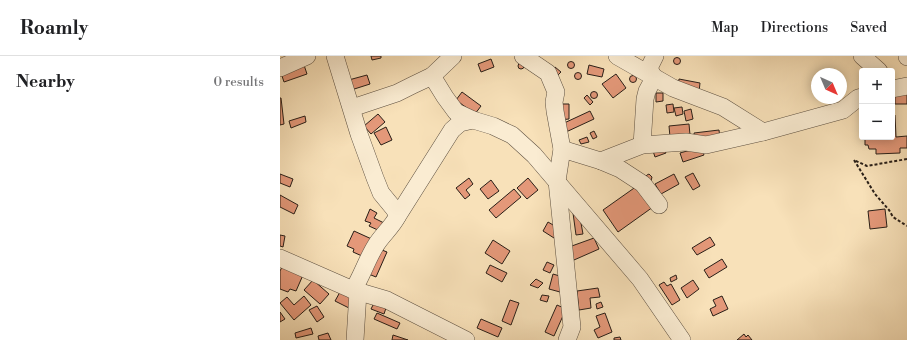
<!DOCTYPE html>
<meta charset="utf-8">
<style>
body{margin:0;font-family:"Libre Bodoni",serif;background:#f6f6f6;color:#202124}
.controls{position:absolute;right:12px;top:12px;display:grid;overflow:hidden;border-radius:4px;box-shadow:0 2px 10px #0003}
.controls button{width:36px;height:36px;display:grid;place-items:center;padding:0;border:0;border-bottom:1px solid #e0e0e0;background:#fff;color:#202124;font:20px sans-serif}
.compass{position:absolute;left:531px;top:12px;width:36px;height:36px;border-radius:50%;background:#fff;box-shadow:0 2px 10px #0003;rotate:136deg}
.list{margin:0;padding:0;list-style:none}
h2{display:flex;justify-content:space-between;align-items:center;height:52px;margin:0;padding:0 16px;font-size:17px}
h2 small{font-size:13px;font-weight:400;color:#757577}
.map{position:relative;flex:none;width:627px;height:284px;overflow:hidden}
header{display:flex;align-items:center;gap:24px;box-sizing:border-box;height:56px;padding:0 20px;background:#fff;border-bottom:1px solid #e0e0e0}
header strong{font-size:19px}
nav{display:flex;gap:22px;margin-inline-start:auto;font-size:14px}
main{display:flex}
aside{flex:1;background:#fff}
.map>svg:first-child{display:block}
</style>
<header>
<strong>Roamly</strong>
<nav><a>Map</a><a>Directions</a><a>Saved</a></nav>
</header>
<main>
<aside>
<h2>Nearby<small>0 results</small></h2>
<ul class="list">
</ul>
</aside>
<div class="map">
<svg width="627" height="284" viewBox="0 0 627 284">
<rect width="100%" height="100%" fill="#f8e1b9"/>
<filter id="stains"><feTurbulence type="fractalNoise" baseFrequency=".005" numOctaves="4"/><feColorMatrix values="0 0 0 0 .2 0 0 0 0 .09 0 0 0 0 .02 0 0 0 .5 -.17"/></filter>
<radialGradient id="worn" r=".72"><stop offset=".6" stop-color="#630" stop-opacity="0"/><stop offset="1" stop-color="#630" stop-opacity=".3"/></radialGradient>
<g fill="#e49879" stroke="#281e17">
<polygon points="91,0 101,0 101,2 92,4"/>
<circle cx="397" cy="5" r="3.5"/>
<polygon points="211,3 214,11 201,16 198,8"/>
<circle cx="291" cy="9" r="3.5"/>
<polygon points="23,6 27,18 4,26 0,14"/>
<circle cx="241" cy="10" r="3"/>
<polygon points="309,9 324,13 322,21 307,18"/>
<polygon points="275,11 281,16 276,21 271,16"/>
<circle cx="298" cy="20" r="3.5"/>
<polygon points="336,18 346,32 333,42 322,28"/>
<polygon points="87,19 90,28 68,35 65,25"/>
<circle cx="353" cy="23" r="3.5"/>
<polygon points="399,23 420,27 419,36 398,32"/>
<circle cx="314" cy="39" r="3.5"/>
<polygon points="182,36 201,50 195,58 176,44"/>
<rect x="615" y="36" width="12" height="12"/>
<polygon points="376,37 383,37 383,45 376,46"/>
<polygon points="307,39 313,46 310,49 304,42"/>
<polygon points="0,42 1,42 4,68 0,69"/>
<polygon points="279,48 289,48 289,63 279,64"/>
<polygon points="393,48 394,56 387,57 386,49"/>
<polygon points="402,51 403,58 396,60 394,52"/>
<polygon points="411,53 413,63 406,65 404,55"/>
<polygon points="310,55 314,63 286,76 282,68"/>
<polygon points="98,58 105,66 91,78 84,70"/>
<polygon points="612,59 615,59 616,81 627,80 627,92 620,92 620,97 596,98 596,93 589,93 588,89 585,89 585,82 612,81"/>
<polygon points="25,60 26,66 11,72 9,65"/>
<polygon points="409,68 410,79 390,81 389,70"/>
<polygon points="106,71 112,84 101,89 94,77"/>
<polygon points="439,74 440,83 415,86 414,77"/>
<polygon points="314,75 317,81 313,83 310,77"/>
<polygon points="307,81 309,86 301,88 299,84"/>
<polygon points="383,91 386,97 375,101 373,95"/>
<polygon points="421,91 424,99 403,106 400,97"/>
<polygon points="413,117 420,130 413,134 405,121"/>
<polygon points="0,118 13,123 10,131 0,127"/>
<polygon points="369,118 372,121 371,125 365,121 367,119"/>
<polygon points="394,118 399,128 381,138 375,128"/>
<polygon points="189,122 193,128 186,134 190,139 185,143 176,132"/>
<polygon points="248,122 258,134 247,143 237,132"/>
<polygon points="211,124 219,135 208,143 200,133"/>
<polygon points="357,130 373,151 338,176 323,154"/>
<polygon points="234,133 241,141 216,162 209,154"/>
<polygon points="0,139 18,149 14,158 0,151"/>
<polygon points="90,153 97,157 94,162 104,167 100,175 89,170 91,167 85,165"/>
<polygon points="605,153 607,171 590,173 588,155"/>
<polygon points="299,156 303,178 296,179 293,157"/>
<polygon points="268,166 280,173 274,182 263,175"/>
<polygon points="74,175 96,185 82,200 73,196 74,193 67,190"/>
<polygon points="0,179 5,180 3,191 0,190"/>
<polygon points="430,181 435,189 417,199 412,192"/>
<polygon points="314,182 319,193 294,204 289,191"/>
<polygon points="213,184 230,195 222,208 205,197"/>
<polygon points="97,192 107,196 96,221 86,217"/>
<polygon points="442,203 447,211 429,222 424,214"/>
<polygon points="267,206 274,209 270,217 263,214"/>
<polygon points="210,209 227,217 222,226 206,217"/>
<polygon points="2,211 23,219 16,235 10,233 8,236 0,233 0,215"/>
<polygon points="273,218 283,221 280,236 269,233"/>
<polygon points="396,219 397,223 391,226 390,222"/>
<polygon points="256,223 263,227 258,232 250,229"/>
<polygon points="33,224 49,238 40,248 24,234"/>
<polygon points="413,224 419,233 407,242 401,232"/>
<polygon points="384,226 387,230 391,228 400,244 392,249 379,229"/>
<polygon points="318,232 320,241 310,242 311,252 299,254 297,235"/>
<polygon points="60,236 73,243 69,252 55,245"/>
<polygon points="262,239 269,240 267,246 260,244"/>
<polygon points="24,240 31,249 14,264 0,247 7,241 14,249"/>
<polygon points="442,240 448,253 433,260 430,253 436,250 433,244"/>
<polygon points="230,244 239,247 231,269 222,265"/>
<polygon points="95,245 107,249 104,258 91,253"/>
<polygon points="321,246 323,251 317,253 316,248"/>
<polygon points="277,249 286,253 274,280 265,276"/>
<polygon points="37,250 44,261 37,266 29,254"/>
<polygon points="0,256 5,263 0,266"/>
<polygon points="97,257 120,267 117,273 94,263"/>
<polygon points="325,257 332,276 318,282 314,274 320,271 316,260"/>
<polygon points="201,263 222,272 218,281 197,272"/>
<polygon points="31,272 33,278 16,282 15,277"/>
<polygon points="48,277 51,284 39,284 38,280"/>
<polygon points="464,278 466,281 468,279 472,284 457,284"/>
<polygon points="113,279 128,284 112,284"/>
<polygon points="340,281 341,284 334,284 334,282"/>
</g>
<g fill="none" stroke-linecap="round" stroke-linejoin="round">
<g stroke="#5c4f40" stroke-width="18">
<g id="minor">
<path d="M 55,0 L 79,78 L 95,122 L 101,137 L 115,154 L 117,161 C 112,171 102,179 96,189 C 87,203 82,220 73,234"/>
<polyline points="243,0 268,17 276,36 274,46 275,55 282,93 277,125 279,144 292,271 287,284"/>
<polyline points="337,0 393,32 443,51 483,76"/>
<polyline points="582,0 599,15"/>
<polyline points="627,0 627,1"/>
<polyline points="0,12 27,0"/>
<polyline points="152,20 165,41 176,56 193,64 213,70 232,79 254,99 360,223 402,284"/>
<polyline points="374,22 369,12 375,0"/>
<polyline points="612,33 627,30"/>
<polyline points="72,52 117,37 133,29 152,20 173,0"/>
<polyline points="362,89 365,43 367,35 374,22"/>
<polyline points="282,93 321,105 362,89 406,86 426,89 483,76 563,54 578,42 582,41"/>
<polyline points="321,105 340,113 363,128 379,149"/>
<polyline points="117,161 172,74 180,67 193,64"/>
<polyline points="0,202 73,234 107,244 186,284"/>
<polyline points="75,284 78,236"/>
</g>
</g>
<polyline stroke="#281e17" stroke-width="2" stroke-dasharray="3 2" stroke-linecap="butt" points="627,103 587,110 574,104 595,138 609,154 613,161 627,170"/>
<use href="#minor" stroke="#faecd2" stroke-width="17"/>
</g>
<rect width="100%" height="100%" filter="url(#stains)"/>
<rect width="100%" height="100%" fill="url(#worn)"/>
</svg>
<div class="controls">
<button>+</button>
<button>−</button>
</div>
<svg class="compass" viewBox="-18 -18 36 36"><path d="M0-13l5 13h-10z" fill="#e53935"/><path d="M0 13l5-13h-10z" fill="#757577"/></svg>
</div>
</main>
